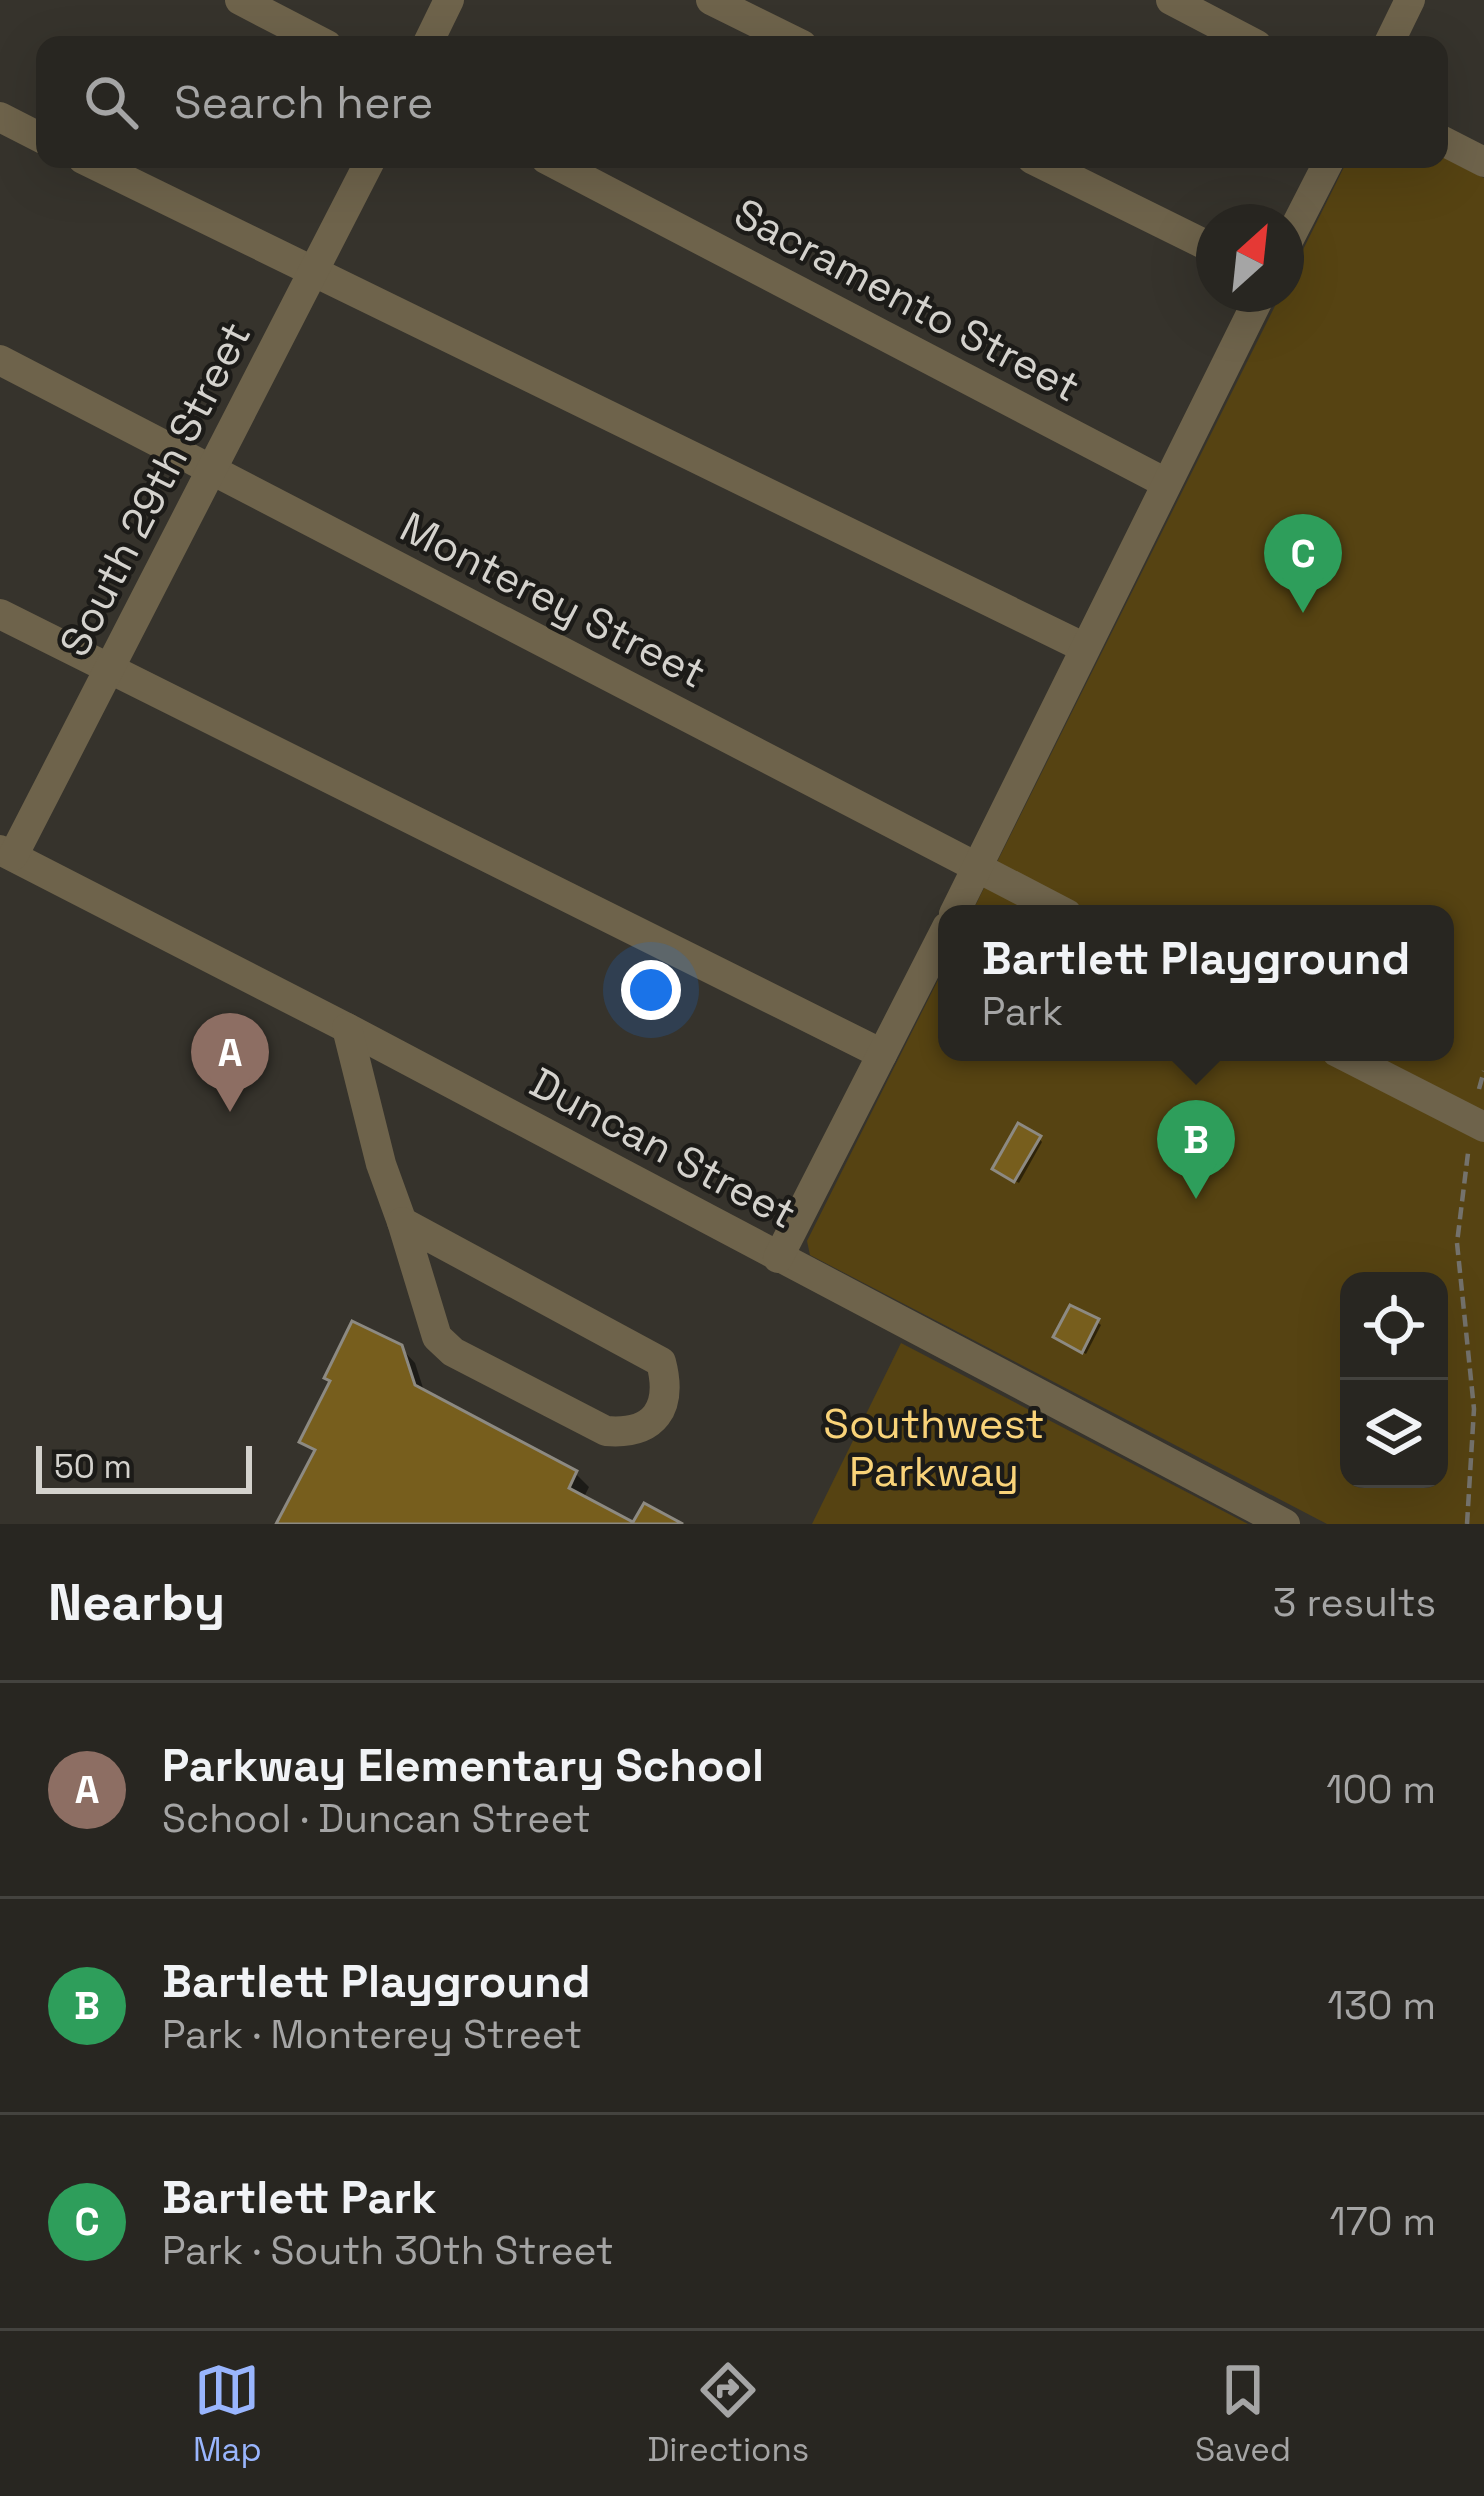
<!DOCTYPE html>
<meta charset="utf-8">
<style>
body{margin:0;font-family:"Space Grotesk",sans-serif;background:#34322e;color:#f1f3f6}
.controls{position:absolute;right:36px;bottom:36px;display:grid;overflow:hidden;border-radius:24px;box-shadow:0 12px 48px #0002}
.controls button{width:108px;height:108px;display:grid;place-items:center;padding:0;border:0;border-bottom:3px solid #44433f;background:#282621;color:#f1f3f6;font:60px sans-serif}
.compass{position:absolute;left:1196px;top:204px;width:108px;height:108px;border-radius:50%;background:#282621;box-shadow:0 12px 48px #0002;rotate:27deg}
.scale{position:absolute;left:36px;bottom:30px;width:216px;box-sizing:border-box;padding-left:12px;border:6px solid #d4d2cd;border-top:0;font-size:33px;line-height:42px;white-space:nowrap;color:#d4d2cd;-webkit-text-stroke:9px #1c1b18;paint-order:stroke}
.you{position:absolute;left:651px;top:990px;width:42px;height:42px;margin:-30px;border:9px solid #fff;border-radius:50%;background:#1a73e8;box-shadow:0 0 0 18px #1a73e833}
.badge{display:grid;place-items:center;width:78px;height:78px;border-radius:50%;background:#99b5fd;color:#fff;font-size:39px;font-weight:700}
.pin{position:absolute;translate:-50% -99px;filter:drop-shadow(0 3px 6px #0008)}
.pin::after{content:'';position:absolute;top:63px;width:42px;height:36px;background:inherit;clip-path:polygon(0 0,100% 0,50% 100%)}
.popup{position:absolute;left:938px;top:905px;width:516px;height:156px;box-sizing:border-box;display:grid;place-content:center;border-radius:24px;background:#282621;filter:drop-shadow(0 3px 9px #0005);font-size:39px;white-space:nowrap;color:#a5a5a5}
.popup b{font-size:45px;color:#f1f3f6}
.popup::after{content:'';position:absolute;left:50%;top:100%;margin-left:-24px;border:24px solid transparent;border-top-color:#282621}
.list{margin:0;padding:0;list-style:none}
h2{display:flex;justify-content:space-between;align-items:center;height:156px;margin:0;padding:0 48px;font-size:51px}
h2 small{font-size:39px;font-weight:400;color:#a5a5a5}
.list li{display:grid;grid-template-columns:78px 1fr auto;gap:36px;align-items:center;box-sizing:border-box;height:216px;padding:0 48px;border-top:3px solid #44433f}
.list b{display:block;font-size:45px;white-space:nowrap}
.list p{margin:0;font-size:39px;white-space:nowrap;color:#a5a5a5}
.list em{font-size:39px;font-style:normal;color:#a5a5a5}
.icon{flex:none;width:66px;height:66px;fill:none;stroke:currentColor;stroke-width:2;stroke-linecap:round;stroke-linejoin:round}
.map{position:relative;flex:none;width:1484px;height:1524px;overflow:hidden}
.search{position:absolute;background:#282621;box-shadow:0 12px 48px #0002;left:36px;right:36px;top:36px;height:132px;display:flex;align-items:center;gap:30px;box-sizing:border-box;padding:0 42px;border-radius:24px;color:#a5a5a5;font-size:45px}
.sheet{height:804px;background:#282621}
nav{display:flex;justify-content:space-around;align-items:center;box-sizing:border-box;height:168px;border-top:3px solid #44433f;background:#282621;font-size:33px;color:#a5a5a5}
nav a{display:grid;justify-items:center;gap:6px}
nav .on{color:#99b5fd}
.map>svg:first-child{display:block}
</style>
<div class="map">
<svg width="1484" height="1524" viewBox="0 0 1484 1524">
<rect width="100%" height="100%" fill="#36332c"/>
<g fill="#564312" fill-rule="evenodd">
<path d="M 1439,155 L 1484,178 L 1484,1524 L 1327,1524 L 810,1255 L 807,1241 L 947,962 L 947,1052 L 1445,1052 L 1445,914 L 971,914 L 1281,294 L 1286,294 L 1286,284 L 1348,159 L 1439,159 ZM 1349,1281 L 1439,1281 L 1439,1479 L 1349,1479 Z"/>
<polygon points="901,1343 1248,1524 812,1524"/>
</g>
<g fill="#0007">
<polygon points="1445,976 1453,982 1445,998"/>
<polygon points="1039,1138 1042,1142 1019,1183 999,1172"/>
<polygon points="1097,1322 1101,1325 1086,1354 1060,1340"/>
<polygon points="401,1348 415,1363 425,1394 575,1473 589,1487 583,1499 630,1524 279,1524 316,1454 303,1441"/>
</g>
<g fill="#775e1d" stroke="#8d8a82" stroke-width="3">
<polygon points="1018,1123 1041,1136 1014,1182 992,1169"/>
<polygon points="1070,1305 1099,1319 1082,1353 1053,1337"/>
<polygon points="352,1321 402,1345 415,1385 577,1471 569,1488 633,1522 644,1503 683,1524 276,1524 315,1450 299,1442 330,1381 324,1378"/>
</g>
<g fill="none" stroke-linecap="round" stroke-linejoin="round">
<g stroke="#74726c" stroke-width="4.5" stroke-dasharray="12 6" stroke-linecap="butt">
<polyline points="1479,1089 1484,1071"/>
<polyline points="1467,1524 1474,1409 1457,1243 1468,1153"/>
</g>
<g stroke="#6e634b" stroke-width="30">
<polyline points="240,0 327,45"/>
<polyline points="711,0 802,45"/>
<polyline points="1171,0 1257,45"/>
<polyline points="427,45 449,0"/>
<polyline points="1388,45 1410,0"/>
<polyline points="0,117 45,140"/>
<polyline points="1439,139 1484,162"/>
<polyline points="83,159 1085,648"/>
<polyline points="546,159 1166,483"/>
<polyline points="1032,159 1214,249"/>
<polyline points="1286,245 1330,159"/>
<polyline points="0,360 1067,914"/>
<polyline points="0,614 882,1054"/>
<polyline points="0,850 347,1028 1285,1524"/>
<polyline points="13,856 371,159"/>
<polyline points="954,914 1261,294"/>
<polyline points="347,1028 381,1164 402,1222"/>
<polyline points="1337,1052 1484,1127"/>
<path d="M 402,1222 L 661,1362 C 673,1408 655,1435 606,1431 L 453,1352 L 437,1337 Z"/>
<polyline points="778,1258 947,927"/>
</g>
</g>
<g text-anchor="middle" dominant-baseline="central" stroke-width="9" stroke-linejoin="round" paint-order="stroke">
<g font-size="42" fill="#d4d2cd" stroke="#1c1b18">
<text transform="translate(907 300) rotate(28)">Sacramento Street</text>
<text transform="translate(155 489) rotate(-63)">South 29th Street</text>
<text transform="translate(553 600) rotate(27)">Monterey Street</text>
<text transform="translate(663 1148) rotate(28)">Duncan Street</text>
</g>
<g font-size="42" fill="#f9d379" stroke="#1c1b18">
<text x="934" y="1423">Southwest<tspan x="934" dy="48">Parkway</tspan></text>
</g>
</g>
</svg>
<div class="controls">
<button><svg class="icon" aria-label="locate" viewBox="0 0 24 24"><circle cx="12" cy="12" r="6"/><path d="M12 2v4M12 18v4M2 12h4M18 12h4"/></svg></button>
<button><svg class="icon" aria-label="layers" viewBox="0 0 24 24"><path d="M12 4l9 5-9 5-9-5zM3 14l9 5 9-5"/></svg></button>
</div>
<svg class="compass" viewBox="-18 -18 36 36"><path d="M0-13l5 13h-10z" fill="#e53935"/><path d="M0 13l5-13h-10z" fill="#a5a5a5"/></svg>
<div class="scale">50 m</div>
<div class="you"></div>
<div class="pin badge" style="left:230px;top:1112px;background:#8d6e63">A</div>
<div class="pin badge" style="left:1196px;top:1199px;background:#2e9e5b">B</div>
<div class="popup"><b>Bartlett Playground</b>Park</div>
<div class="pin badge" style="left:1303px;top:613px;background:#2e9e5b">C</div>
<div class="search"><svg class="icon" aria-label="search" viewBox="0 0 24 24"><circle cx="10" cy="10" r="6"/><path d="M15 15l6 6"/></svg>Search here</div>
</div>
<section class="sheet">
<h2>Nearby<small>3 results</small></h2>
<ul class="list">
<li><span class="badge" style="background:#8d6e63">A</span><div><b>Parkway Elementary School</b><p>School · Duncan Street</p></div><em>100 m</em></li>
<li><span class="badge" style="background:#2e9e5b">B</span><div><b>Bartlett Playground</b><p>Park · Monterey Street</p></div><em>130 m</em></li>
<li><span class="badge" style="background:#2e9e5b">C</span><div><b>Bartlett Park</b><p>Park · South 30th Street</p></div><em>170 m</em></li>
</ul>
</section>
<nav>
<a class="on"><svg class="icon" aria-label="map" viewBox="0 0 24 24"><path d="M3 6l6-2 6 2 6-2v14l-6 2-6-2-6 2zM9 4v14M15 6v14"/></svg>Map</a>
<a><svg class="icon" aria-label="directions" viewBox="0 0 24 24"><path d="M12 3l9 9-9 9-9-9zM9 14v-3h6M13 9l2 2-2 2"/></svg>Directions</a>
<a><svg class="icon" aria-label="saved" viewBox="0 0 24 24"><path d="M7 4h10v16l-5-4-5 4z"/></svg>Saved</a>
</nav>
